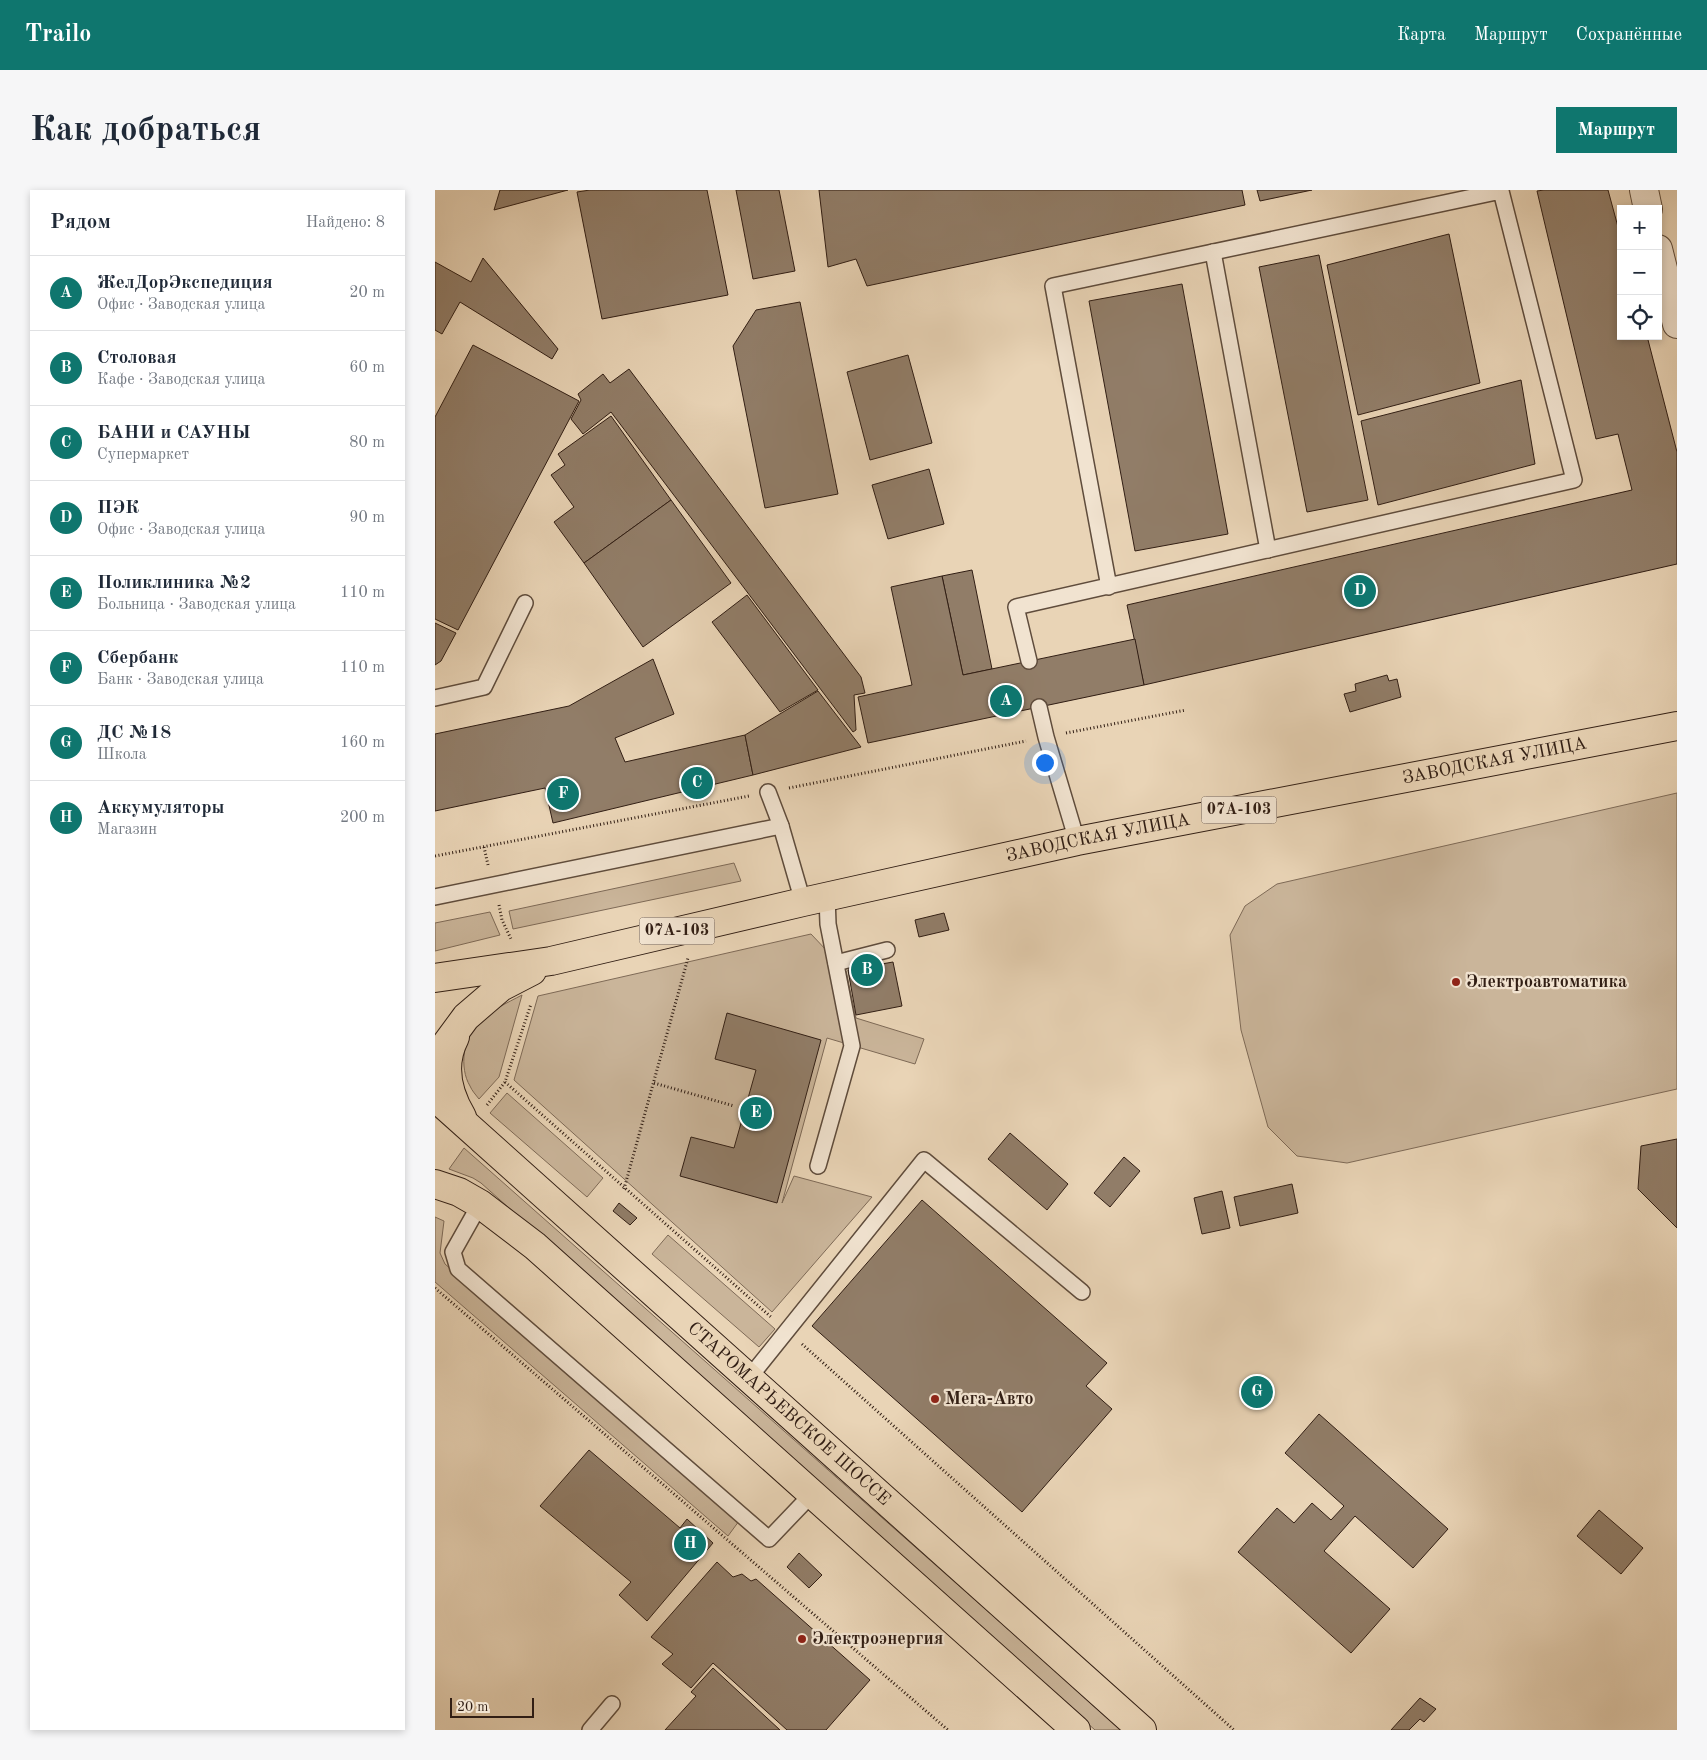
<!DOCTYPE html>
<html lang="ru">
<meta charset="utf-8">
<style>
body{margin:0;font-family:"Old Standard TT",serif;background:#f6f6f7;color:#1f2937}
.controls{position:absolute;right:15px;top:15px;display:grid;overflow:hidden;border-radius:0px;box-shadow:0 2px 8px #0003}
.controls button{width:45px;height:45px;display:grid;place-items:center;padding:0;border:0;border-bottom:1px solid #e0e1e3;background:#fff;color:#1f2937;font:25px sans-serif}
.scale{position:absolute;left:15px;bottom:12px;width:84px;box-sizing:border-box;padding-left:5px;border:2px solid #311e14;border-top:0;font-size:14px;line-height:18px;white-space:nowrap;color:#311e14;-webkit-text-stroke:4px #f1e3d0;paint-order:stroke}
.you{position:absolute;left:609px;top:572px;width:18px;height:18px;margin:-12px;border:4px solid #fff;border-radius:50%;background:#1a73e8;box-shadow:0 0 0 8px #1a73e833}
.badge{display:grid;place-items:center;width:32px;height:32px;border-radius:50%;background:#0f766e;color:#fff;font-size:16px;font-weight:700}
.pin{position:absolute;translate:-50% -50%;border:2px solid #fff;box-shadow:0 1px 5px #0006}
.list{margin:0;padding:0;list-style:none}
h2{display:flex;justify-content:space-between;align-items:center;height:65px;margin:0;padding:0 20px;font-size:21px}
h2 small{font-size:16px;font-weight:400;color:#747a83}
.list li{display:grid;grid-template-columns:32px 1fr auto;gap:15px;align-items:center;box-sizing:border-box;height:75px;padding:0 20px;border-top:1px solid #e0e1e3}
.list b{display:block;font-size:19px;white-space:nowrap}
.list p{margin:0;font-size:16px;white-space:nowrap;color:#747a83}
.list em{font-size:16px;font-style:normal;color:#747a83}
.icon{flex:none;width:28px;height:28px;fill:none;stroke:currentColor;stroke-width:2;stroke-linecap:round;stroke-linejoin:round}
.map{position:relative;flex:none;width:1242px;height:1540px;overflow:hidden;border-radius:0px}
header{display:flex;align-items:center;gap:30px;box-sizing:border-box;height:70px;padding:0 25px;background:#0f766e;color:#fff}
header strong{font-size:24px}
nav{display:flex;gap:28px;margin-inline-start:auto;font-size:18px}
.intro{display:flex;align-items:center;justify-content:space-between;box-sizing:border-box;height:120px;padding:0 30px}
h1{margin:0;font-size:35px}
.button{padding:12px 22px;border-radius:0px;background:#0f766e;color:#fff;font-size:18px;font-weight:700}
main{display:flex;gap:30px;padding:0 30px}
aside{flex:1;background:#fff;border-radius:0px;box-shadow:0 2px 8px #0003}
.map>svg:first-child{display:block}
</style>
<header>
<strong>Trailo</strong>
<nav><a>Карта</a><a>Маршрут</a><a>Сохранённые</a></nav>
</header>
<div class="intro"><h1>Как добраться</h1><a class="button">Маршрут</a></div>
<main>
<aside>
<h2>Рядом<small>Найдено: 8</small></h2>
<ul class="list">
<li><span class="badge">A</span><div><b>ЖелДорЭкспедиция</b><p>Офис · Заводская улица</p></div><em>20 m</em></li>
<li><span class="badge">B</span><div><b>Столовая</b><p>Кафе · Заводская улица</p></div><em>60 m</em></li>
<li><span class="badge">C</span><div><b>БАНИ и САУНЫ</b><p>Супермаркет</p></div><em>80 m</em></li>
<li><span class="badge">D</span><div><b>ПЭК</b><p>Офис · Заводская улица</p></div><em>90 m</em></li>
<li><span class="badge">E</span><div><b>Поликлиника №2</b><p>Больница · Заводская улица</p></div><em>110 m</em></li>
<li><span class="badge">F</span><div><b>Сбербанк</b><p>Банк · Заводская улица</p></div><em>110 m</em></li>
<li><span class="badge">G</span><div><b>ДС №18</b><p>Школа</p></div><em>160 m</em></li>
<li><span class="badge">H</span><div><b>Аккумуляторы</b><p>Магазин</p></div><em>200 m</em></li>
</ul>
</aside>
<div class="map">
<svg width="1242" height="1540" viewBox="0 0 1242 1540">
<rect width="100%" height="100%" fill="#e9d4b6"/>
<filter id="stains"><feTurbulence type="fractalNoise" baseFrequency=".004" numOctaves="4"/><feColorMatrix values="0 0 0 0 .2 0 0 0 0 .09 0 0 0 0 .02 0 0 0 .5 -.17"/></filter>
<radialGradient id="worn" r=".72"><stop offset=".6" stop-color="#630" stop-opacity="0"/><stop offset="1" stop-color="#630" stop-opacity=".3"/></radialGradient>
<g fill="#cab59a" stroke="#7e6a57">
<polygon points="1242,603 1242,899 912,973 862,966 833,937 806,840 795,745 810,716 842,694"/>
<polygon points="299,673 306,691 78,739 74,721"/>
<polygon points="55,722 65,745 0,761 0,733"/>
<polygon points="376,744 411,781 421,828 489,849 480,874 392,848 347,1013 359,986 437,1007 337,1122 79,890 103,806"/>
<path d="M 87,805 L 64,887 L 44,909 C 41,905 37,901 35,896 C 24,878 28,846 44,832 C 56,820 72,813 87,805 Z"/>
<polygon points="72,903 168,988 152,1007 55,923"/>
<polygon points="29,958 687,1540 660,1540 46,993 38,988 14,979"/>
<polygon points="0,1027 9,1031 5,1063 10,1074 304,1331 293,1346 0,1092"/>
<polygon points="233,1045 340,1139 324,1157 217,1064"/>
</g>
<g fill="#917d68" stroke="#311e14">
<polygon points="65,0 133,0 59,20"/>
<polygon points="155,0 272,0 293,105 167,129 142,2"/>
<polygon points="301,0 344,0 360,81 318,89"/>
<polygon points="384,0 807,0 810,15 432,96 421,69 393,77"/>
<polygon points="822,0 877,0 825,11"/>
<polygon points="1109,0 1173,0 1186,48 1186,146 1212,146 1242,262 1242,374 709,495 692,415 1197,300 1183,244 1161,249 1102,1"/>
<polygon points="1014,44 1045,193 923,225 892,75"/>
<polygon points="884,65 933,310 872,322 824,77"/>
<polygon points="48,68 123,159 117,169 25,112 7,144 0,140 0,72 36,92"/>
<polygon points="747,94 793,344 700,361 654,111"/>
<polygon points="365,112 403,304 330,318 298,156 321,120"/>
<polygon points="38,155 144,211 23,440 0,429 0,227"/>
<polygon points="473,165 497,253 435,270 412,182"/>
<polygon points="194,179 426,487 430,503 419,505 421,540 418,542 176,222 148,244 136,229 146,210 143,204 168,184 175,193"/>
<polygon points="1086,190 1100,274 943,315 926,231"/>
<polygon points="176,226 236,310 149,373 119,332 139,317 116,285 130,275 123,264"/>
<polygon points="494,279 509,334 453,349 437,295"/>
<polygon points="236,310 296,393 208,457 149,373"/>
<polygon points="537,380 557,479 528,485 507,386"/>
<polygon points="507,386 528,485 700,449 709,495 433,553 423,507 477,495 456,397"/>
<polygon points="312,405 383,500 345,522 277,432"/>
<polygon points="0,433 21,443 6,471 0,475"/>
<polygon points="218,469 239,524 180,548 190,572 310,545 318,585 118,633 110,598 0,621 0,544 134,516"/>
<polygon points="952,485 954,491 962,489 966,507 915,522 909,504 921,501 920,494"/>
<polygon points="383,501 426,557 318,585 310,545"/>
<polygon points="509,723 514,740 484,747 480,730"/>
<polygon points="458,772 467,816 421,825 413,780"/>
<polygon points="292,823 386,850 342,1013 245,986 256,947 299,958 321,880 280,869"/>
<polygon points="575,943 633,994 612,1020 553,969"/>
<polygon points="1242,949 1242,1038 1203,999 1206,956"/>
<polygon points="689,967 705,981 675,1017 659,1003"/>
<polygon points="857,994 863,1023 805,1036 799,1007"/>
<polygon points="787,1001 795,1038 767,1044 759,1008"/>
<polygon points="487,1010 672,1173 651,1196 677,1219 587,1322 377,1136"/>
<polygon points="184,1013 202,1028 195,1035 178,1021"/>
<polygon points="884,1224 1013,1339 978,1378 920,1326 889,1361 955,1419 916,1463 803,1362 842,1318 859,1333 877,1313 896,1330 909,1316 850,1263"/>
<polygon points="154,1260 245,1338 252,1329 278,1353 212,1431 184,1405 196,1392 105,1316"/>
<polygon points="1164,1320 1208,1358 1186,1384 1142,1346"/>
<polygon points="364,1363 387,1385 374,1398 352,1377"/>
<polygon points="282,1372 298,1387 307,1384 316,1391 321,1389 435,1490 391,1540 352,1540 278,1473 256,1498 227,1474 238,1464 216,1447"/>
<polygon points="278,1478 345,1540 230,1540 261,1506 256,1502"/>
<polygon points="985,1508 1001,1519 989,1532 985,1529 974,1540 956,1540"/>
</g>
<g fill="none" stroke-linecap="round" stroke-linejoin="round">
<g stroke="#5f4c3c" stroke-width="18">
<g id="service">
<polyline points="778,62 833,360"/>
<polyline points="594,471 581,417 1139,290 1066,1 618,96 674,397"/>
<polyline points="0,508 49,497 90,413"/>
<polyline points="604,517 611,547 642,651"/>
<polyline points="333,602 346,636 368,712"/>
<polyline points="0,707 346,636"/>
<polyline points="401,773 452,760"/>
<polyline points="383,976 417,856 393,734 392,706"/>
<polyline points="45,1014 18,1062 23,1079 334,1349 377,1304"/>
<polyline points="314,1188 489,970 647,1102"/>
<polyline points="155,1540 177,1514"/>
</g>
</g>
<g stroke="#5f4c3c" stroke-width="30">
<g id="minor">
<polyline points="1209,0 1213,19"/>
<polyline points="1223,59 1242,134"/>
</g>
</g>
<g stroke="#311e14" stroke-width="30">
<g id="primary">
<path id="s1" d="M 0,788 L 116,771 L 368,712 L 642,651 L 1242,536"/>
<path d="M 20,847 C 6,874 12,902 27,927"/>
<polyline points="0,869 31,827 66,797 97,781"/>
<path id="s2" d="M 0,907 L 707,1540"/>
<polyline points="0,994 24,1002 45,1014 100,1056 641,1540"/>
</g>
</g>
<g stroke="#311e14" stroke-width="3" stroke-dasharray="1 2.5" stroke-linecap="butt">
<polyline points="631,543 751,520"/>
<polyline points="354,598 591,551"/>
<polyline points="49,657 53,675"/>
<polyline points="0,666 314,606"/>
<polyline points="64,715 67,730 76,749"/>
<polyline points="70,892 336,1127"/>
<polyline points="219,893 299,916"/>
<polyline points="52,915 70,892 96,814"/>
<polyline points="189,999 253,768"/>
<polyline points="0,1098 513,1540"/>
<polyline points="367,1154 799,1540"/>
</g>
<use href="#service" stroke="#f1e3d0" stroke-width="15"/>
<use href="#minor" stroke="#f1e3d0" stroke-width="28"/>
<use href="#primary" stroke="#e9d4b6" stroke-width="28"/>
</g>
<g fill="#8f2418" stroke="#f1e3d0" stroke-width="2">
<circle cx="1021" cy="792" r="5"/>
<circle cx="500" cy="1209" r="5"/>
<circle cx="367" cy="1449" r="5"/>
</g>
<g text-anchor="middle" dominant-baseline="central" stroke-width="4.5" stroke-linejoin="round" paint-order="stroke">
<g fill="#f1e3d0" stroke="#6b594c" stroke-width="1">
<rect x="766.5" y="606.5" width="75" height="27" rx="4"/>
<rect x="204.5" y="727.5" width="75" height="27" rx="4"/>
</g>
<g font-size="16" font-weight="bold" fill="#311e14">
<text x="804" y="620">07А-103</text>
<text x="242" y="741">07А-103</text>
</g>
<g font-size="18" fill="#311e14" stroke="#f1e3d0">
<text stroke="none"><textPath href="#s1" startOffset="1082">ЗАВОДСКАЯ УЛИЦА</textPath></text>
<text stroke="none"><textPath href="#s1" startOffset="678">ЗАВОДСКАЯ УЛИЦА</textPath></text>
<text stroke="none"><textPath href="#s2" startOffset="475">СТАРОМАРЬЕВСКОЕ ШОССЕ</textPath></text>
</g>
<g font-size="18" font-weight="bold" fill="#311e14" stroke="#f1e3d0" text-anchor="start">
<text x="1031" y="792">Электроавтоматика</text>
<text x="510" y="1209">Мега-Авто</text>
<text x="377" y="1449">Электроэнергия</text>
</g>
</g>
<rect width="100%" height="100%" filter="url(#stains)"/>
<rect width="100%" height="100%" fill="url(#worn)"/>
</svg>
<div class="controls">
<button>+</button>
<button>−</button>
<button><svg class="icon" aria-label="locate" viewBox="0 0 24 24"><circle cx="12" cy="12" r="6"/><path d="M12 2v4M12 18v4M2 12h4M18 12h4"/></svg></button>
</div>
<div class="scale">20 m</div>
<div class="you"></div>
<div class="pin badge" style="left:571px;top:511px">A</div>
<div class="pin badge" style="left:432px;top:780px">B</div>
<div class="pin badge" style="left:262px;top:593px">C</div>
<div class="pin badge" style="left:925px;top:401px">D</div>
<div class="pin badge" style="left:321px;top:923px">E</div>
<div class="pin badge" style="left:128px;top:604px">F</div>
<div class="pin badge" style="left:822px;top:1202px">G</div>
<div class="pin badge" style="left:255px;top:1354px">H</div>
</div>
</main>
